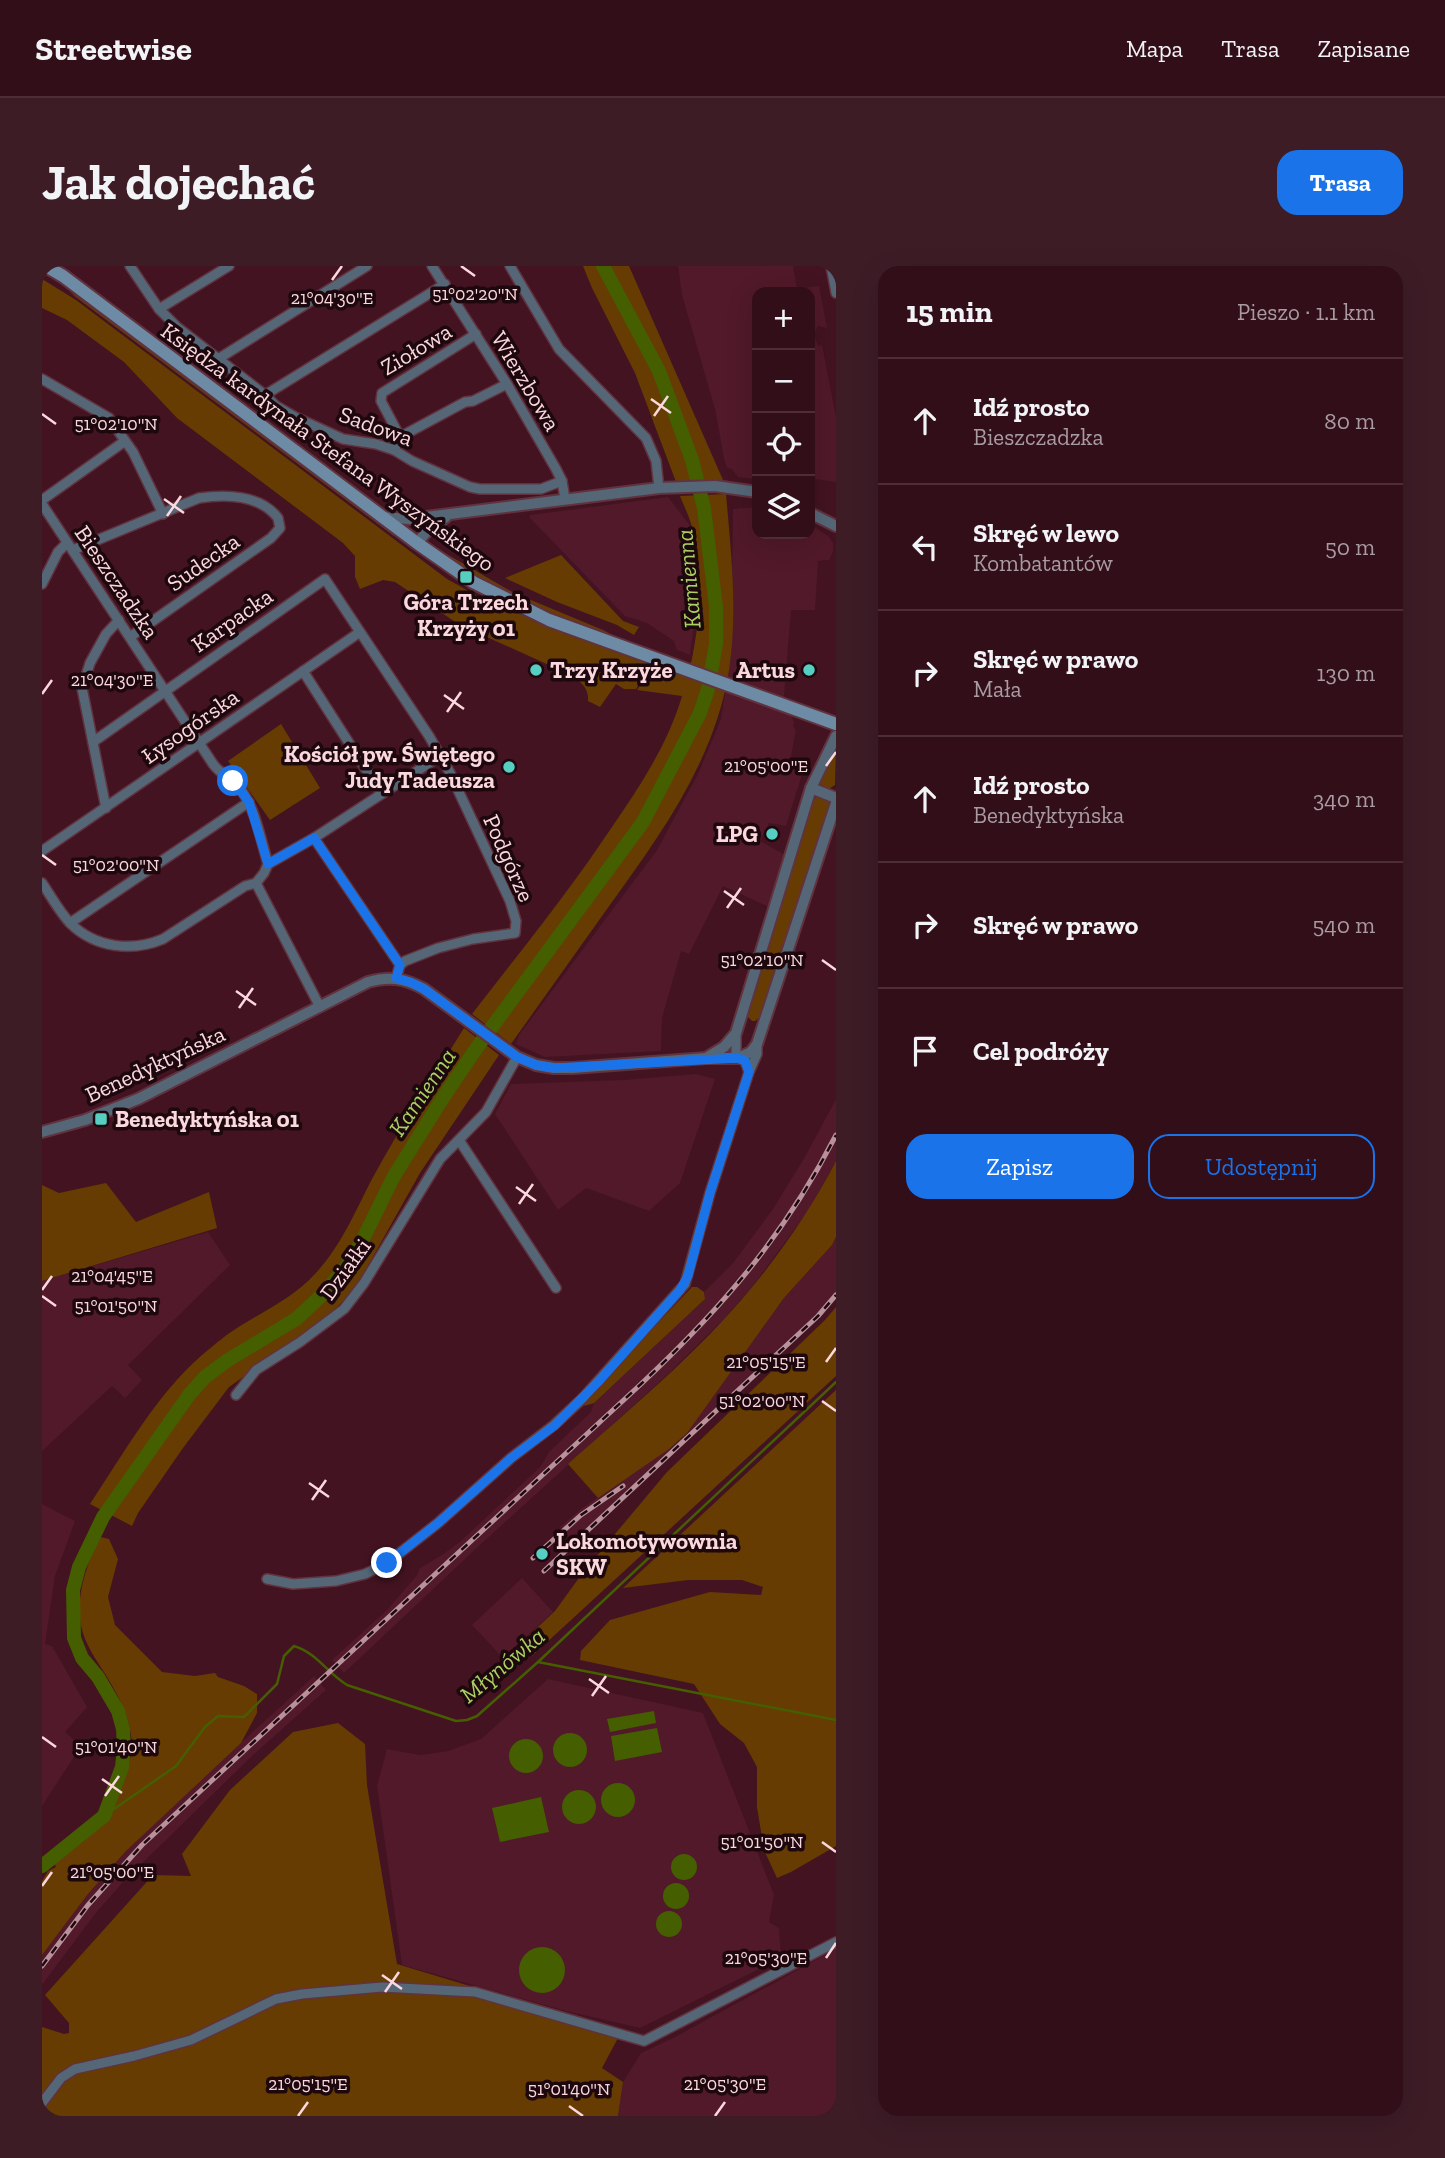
<!DOCTYPE html>
<html lang="pl">
<meta charset="utf-8">
<style>
body{margin:0;font-family:"Zilla Slab",serif;background:#3d1c26;color:#f1f3f6}
.controls{position:absolute;right:21px;top:21px;display:grid;overflow:hidden;border-radius:14px;box-shadow:0 7px 28px #0002}
.controls button{width:63px;height:63px;display:grid;place-items:center;padding:0;border:0;border-bottom:2px solid #4d2e38;background:#320e19;color:#f1f3f6;font:35px sans-serif}
.stop{position:absolute;width:21px;height:21px;margin:-16px;border:5px solid #1a73e8;border-radius:50%;background:#fff}
.stop.end{background:#1a73e8;border-color:#fff;box-shadow:0 2px 7px #0008}
.list{margin:0;padding:0;list-style:none}
h2{display:flex;justify-content:space-between;align-items:center;height:91px;margin:0;padding:0 28px;font-size:30px}
h2 small{font-size:23px;font-weight:400;color:#a89ca2}
.list li{display:grid;grid-template-columns:46px 1fr auto;gap:21px;align-items:center;box-sizing:border-box;height:126px;padding:0 28px;border-top:2px solid #4d2e38}
.list b{display:block;font-size:26px;white-space:nowrap}
.list p{margin:0;font-size:23px;white-space:nowrap;color:#a89ca2}
.list em{font-size:23px;font-style:normal;color:#a89ca2}
.actions{display:flex;gap:14px;padding:21px 28px}
.actions a{flex:1;padding:16px 0;border:2px solid #1a73e8;border-radius:21px;text-align:center;font-size:24px;color:#1a73e8}
.actions .main{background:#1a73e8;color:#fff}
.icon{flex:none;width:38px;height:38px;fill:none;stroke:currentColor;stroke-width:2;stroke-linecap:round;stroke-linejoin:round}
.map{position:relative;flex:none;width:794px;height:1850px;overflow:hidden;border-radius:21px}
header{display:flex;align-items:center;gap:42px;box-sizing:border-box;height:98px;padding:0 35px;background:#320e19;border-bottom:2px solid #4d2e38}
header strong{font-size:33px}
nav{display:flex;gap:38px;margin-inline-start:auto;font-size:24px}
.intro{display:flex;align-items:center;justify-content:space-between;box-sizing:border-box;height:168px;padding:0 42px}
h1{margin:0;font-size:49px}
.button{padding:18px 32px;border-radius:21px;background:#1a73e8;color:#fff;font-size:24px;font-weight:700}
main{display:flex;gap:42px;padding:0 42px}
aside{flex:1;background:#320e19;border-radius:21px;box-shadow:0 7px 28px #0002}
.map>svg:first-child{display:block}
</style>
<header>
<strong>Streetwise</strong>
<nav><a>Mapa</a><a>Trasa</a><a>Zapisane</a></nav>
</header>
<div class="intro"><h1>Jak dojechać</h1><a class="button">Trasa</a></div>
<main>
<div class="map">
<svg width="794" height="1850" viewBox="0 0 794 1850">
<rect width="100%" height="100%" fill="#431321"/>
<g fill="#511929">
<polygon points="636,0 751,0 755,23 777,20 785,62 776,60 772,68 776,80 780,79 794,151 794,216 768,212 768,26 715,26 715,213 696,211 690,203 685,202 682,192 673,143 640,29"/>
<polygon points="626,231 649,261 654,293 655,334 648,389 635,384 632,375 605,357 583,350 488,252 488,249"/>
<polygon points="715,241 715,268 768,268 768,258 786,270 791,277 791,285 787,294 776,295 773,344 749,344 742,429 752,456 751,460 754,464 747,500 761,505 744,560 727,557 718,575 743,589 727,641 681,620 647,688 639,685 620,752 619,785 503,791 474,778 477,769 615,584 656,508 679,453 689,389 691,243"/>
<polygon points="654,808 673,813 638,917 607,945 544,922 516,944 453,848 469,818 582,814"/>
<polygon points="794,833 794,895 765,946 711,1020 682,1053 622,1112 439,1278 302,1407 290,1394 346,1343 375,1309 378,1302 400,1289 419,1275 499,1200 507,1186 549,1146 552,1137 663,1033 662,1026 691,997 731,943 764,889"/>
<polygon points="166,966 188,999 86,1099 100,1114 83,1132 70,1120 0,1185 0,1015"/>
<polygon points="794,971 794,1032 783,1046 534,1279 518,1261 539,1243 637,1175 742,1032 790,979"/>
<polygon points="0,1238 33,1255 13,1310 3,1378 10,1380 45,1441 23,1466 39,1480 0,1540"/>
<polygon points="480,1312 511,1346 461,1392 430,1359"/>
<polygon points="272,1410 284,1424 210,1490 82,1615 53,1648 0,1719 0,1689 46,1628 84,1585 123,1546"/>
<polygon points="506,1413 661,1447 732,1629 727,1656 737,1662 739,1692 598,1762 524,1745 360,1699 335,1520 345,1483 378,1489 406,1485 439,1473"/>
<polygon points="794,1683 794,1850 576,1850 581,1816 599,1787 633,1771"/>
</g>
<g fill="#663c02">
<polygon points="541,0 587,0 681,214 634,216 593,107 550,22"/>
<path d="M 0,13 L 34,34 L 405,313 L 441,333 L 444,332 L 463,338 L 610,398 L 594,423 L 582,423 L 574,418 L 558,441 L 546,435 C 547,422 539,416 529,409 L 418,359 L 353,316 L 341,314 L 318,323 L 313,311 L 313,290 L 301,277 L 135,152 L 82,96 L 25,54 L 0,42 Z"/>
<polygon points="27,26 51,39 355,269 352,270"/>
<path d="M 684,228 C 689,285 696,346 687,404 C 673,495 617,571 565,643 C 533,688 501,733 469,778 L 430,748 C 478,686 526,627 570,561 C 598,520 626,478 640,430 L 595,424 L 612,399 L 646,411 C 657,364 664,308 650,261 C 647,250 642,240 638,230 Z"/>
<polygon points="396,283 472,327 561,364 585,377 515,352 424,307 392,284"/>
<polygon points="519,289 581,355 597,361 592,369 575,359 515,336 463,312"/>
<polygon points="239,458 278,522 228,554 186,495"/>
<polygon points="794,481 793,519 785,524 779,520 777,516"/>
<polygon points="776,530 788,535 789,538 718,751 713,755 710,755 705,750 770,534"/>
<path d="M 422,762 L 457,789 L 378,907 L 319,1012 L 302,1034 L 284,1052 L 187,1121 L 141,1182 L 96,1247 L 90,1260 L 48,1238 C 82,1187 114,1129 160,1089 C 172,1079 185,1068 198,1060 C 224,1044 252,1031 273,1008 C 299,980 313,946 330,913 C 358,861 391,812 422,762 Z"/>
<path d="M 794,895 L 794,971 L 790,979 L 742,1032 L 645,1167 L 627,1183 L 556,1232 L 526,1198 C 590,1141 657,1086 711,1020 C 743,981 771,939 794,895 Z"/>
<polygon points="64,917 94,956 167,926 175,962 0,1015 0,919 17,927"/>
<polygon points="650,1021 655,1021 662,1026 663,1033 552,1137 542,1140 551,1125"/>
<polygon points="794,1041 794,1110 490,1390 468,1387 513,1345 542,1305 625,1206 783,1054"/>
<polygon points="794,1124 794,1580 749,1606 735,1612 722,1584 715,1541 715,1501 702,1477 678,1458 652,1418 538,1394 539,1385 568,1354 668,1326 719,1329 721,1321 700,1314 646,1314 581,1322"/>
<path d="M 58,1271 L 67,1273 L 76,1293 L 66,1331 L 73,1359 L 120,1406 L 153,1410 L 173,1407 L 176,1411 L 202,1420 L 215,1428 L 215,1447 L 199,1477 L 84,1585 L 46,1628 L 0,1689 L 0,1615 L 6,1605 L 14,1601 L 12,1597 C 28,1585 45,1574 59,1560 C 71,1549 92,1491 90,1476 C 88,1458 82,1440 73,1425 C 61,1401 41,1381 38,1353 C 35,1324 46,1296 58,1271 Z"/>
<polygon points="296,1457 323,1478 325,1519 355,1698 431,1721 434,1729 576,1772 560,1802 581,1816 576,1850 0,1850 0,1761 22,1768 27,1767 27,1757 3,1729 111,1609 149,1610 140,1588 188,1524 251,1466"/>
</g>
<g fill="#445e00">
<polygon points="612,1445 614,1457 568,1466 565,1453"/>
<polygon points="615,1462 620,1486 573,1495 569,1470"/>
<circle cx="528" cy="1484" r="17"/>
<circle cx="484" cy="1490" r="17"/>
<circle cx="576" cy="1534" r="17"/>
<circle cx="537" cy="1541" r="17"/>
<polygon points="499,1531 507,1566 458,1576 450,1542"/>
<circle cx="642" cy="1601" r="13"/>
<circle cx="634" cy="1630" r="13"/>
<circle cx="627" cy="1658" r="13"/>
<circle cx="500" cy="1704" r="23"/>
</g>
<g fill="none" stroke-linecap="round" stroke-linejoin="round">
<g stroke="#445e00" stroke-width="2.5">
<polyline points="496,1396 794,1454"/>
<path d="M 62,1550 L 134,1500 L 163,1461 L 176,1450 L 202,1451 L 235,1418 L 242,1390 L 252,1380 C 275,1387 285,1407 305,1419 L 414,1455 L 425,1454 L 435,1450 L 496,1396 L 794,1116"/>
</g>
<polyline stroke="#445e00" stroke-width="14" points="0,1600 62,1550 80,1501 82,1482 81,1463 76,1445 56,1411 40,1392 32,1372 31,1324 37,1301 61,1251 147,1129 163,1111 186,1094 254,1053 278,1031 302,1004 319,977 352,910 402,830 436,780 601,556 658,447 666,423 674,378 674,341 662,242 650,194 617,105 561,0"/>
<g stroke="#60333f" stroke-width="12">
<g id="minor">
<polyline points="88,0 117,43 135,61 223,129 234,140 253,151 301,173 334,178 352,184 370,195 428,221 438,223 499,223 520,215"/>
<polyline points="390,0 465,118 514,203 520,215 523,233"/>
<polyline points="468,0 517,83 604,172 614,195 617,222"/>
<polyline points="789,0 794,27"/>
<polyline points="117,43 187,0"/>
<polyline points="176,93 325,0"/>
<polyline points="0,113 67,152 91,186 121,248"/>
<polyline points="223,129 403,18"/>
<polyline points="358,171 339,135 340,127 434,68"/>
<polyline points="352,184 358,171 423,136 431,135 465,118"/>
<polyline points="0,234 83,175"/>
<path d="M 0,238 L 171,498 C 179,509 192,514 200,525 C 214,545 219,575 226,598 L 222,607 L 214,617"/>
<path d="M 31,284 L 157,232 C 184,228 218,229 236,252 L 238,262 L 229,272 L 88,371"/>
<polyline points="0,318 16,286 25,277"/>
<polyline points="261,405 339,527"/>
<polyline points="51,476 283,313 387,470 408,507 468,635 474,655 473,667 431,673 396,682 363,695 358,699 354,712"/>
<polyline points="64,542 40,422 48,397 64,368 77,354"/>
<polyline points="272,572 358,699"/>
<polyline points="0,585 318,366"/>
<polyline points="226,598 272,572 398,490"/>
<path d="M 0,617 C 9,630 18,647 29,658 C 54,682 90,686 121,673 L 203,620 L 214,617"/>
<polyline points="214,617 278,741"/>
<polyline points="28,657 207,536"/>
<polyline points="694,767 694,787 696,792 703,795 707,806"/>
<polyline points="417,874 514,1022"/>
<polyline points="194,1129 214,1104 258,1076 302,1043 322,1017 398,893 444,846 475,791"/>
<polyline points="225,1313 251,1318 294,1315 323,1308 345,1297 396,1257 469,1192 512,1159 540,1133 643,1018 668,927 707,806 715,788 715,778"/>
<polyline points="0,1837 19,1812 33,1803 92,1790 149,1774 234,1733 260,1728 340,1721 433,1726 602,1775 794,1676"/>
</g>
</g>
<g stroke="#60333f" stroke-width="14">
<g id="tertiary">
<polyline points="768,247 794,260"/>
<polyline points="340,251 368,253 617,222 673,220 715,226"/>
<polyline points="375,277 387,263 404,251"/>
<polyline points="769,522 794,532"/>
<polyline points="664,792 682,781 694,767 769,522 794,470"/>
<path d="M 0,866 L 43,854 L 96,833 L 326,716 C 347,710 362,712 382,723 L 475,791 L 494,799 L 512,802 L 531,802 L 664,792 L 696,792 L 709,786 L 715,778 L 794,537"/>
</g>
</g>
<g stroke="#60333f" stroke-width="16">
<polyline id="secondary" points="4,0 21,10 375,277 431,316 507,354 794,458"/>
</g>
<use href="#minor" stroke="#556777" stroke-width="9"/>
<use href="#tertiary" stroke="#556777" stroke-width="10"/>
<use href="#secondary" stroke="#6e8ba5" stroke-width="12"/>
<g stroke="#b8919a" stroke-width="5">
<g id="rail">
<polyline points="491,1292 539,1249 581,1220"/>
<polyline points="502,1305 776,1050 794,1029"/>
<path d="M 0,1700 L 46,1639 L 100,1579 L 599,1118 C 680,1042 743,969 794,869"/>
</g>
</g>
<use href="#rail" stroke="#1d080d" stroke-width="2.5" stroke-dasharray="8" stroke-linecap="butt"/>
</g>
<g fill="none" stroke-linecap="round" stroke-linejoin="round">
<polyline stroke="#1a73e8" stroke-width="9" points="191,515 207,536 226,598 272,572 358,699 354,712 368,716 382,723 475,791 494,799 512,802 696,792 703,795 707,806 668,927 646,1010 638,1024 557,1115 512,1160 469,1192 396,1257 345,1297"/>
</g>
<path fill="none" stroke="#fad8de" stroke-width="2.5" d="M 419,0 L 433,10M 290,14 L 300,0M 609,133 L 629,147M 0,148 L 14,158M 612,150 L 626,130M 122,233 L 142,247M 125,250 L 139,230M 0,428 L 10,414M 402,429 L 422,443M 405,446 L 419,426M 784,500 L 794,486M 0,589 L 14,599M 682,625 L 702,639M 685,642 L 699,622M 780,694 L 794,704M 194,725 L 214,739M 197,742 L 211,722M 474,921 L 494,935M 477,938 L 491,918M 0,1024 L 10,1010M 0,1030 L 14,1040M 784,1096 L 794,1082M 780,1135 L 794,1145M 267,1217 L 287,1231M 270,1234 L 284,1214M 547,1413 L 567,1427M 550,1430 L 564,1410M 0,1471 L 14,1481M 60,1513 L 80,1527M 63,1530 L 77,1510M 780,1576 L 794,1586M 0,1620 L 10,1606M 784,1692 L 794,1677M 340,1709 L 360,1723M 343,1726 L 357,1706M 527,1840 L 541,1850M 256,1850 L 266,1836M 673,1850 L 683,1836"/>
<g fill="#57cec2" stroke="#1d080d" stroke-width="2.5">
<rect x="417" y="304" width="14" height="14" rx="3.5"/>
<circle cx="494" cy="404" r="7"/>
<circle cx="767" cy="404" r="7"/>
<circle cx="467" cy="501" r="7"/>
<circle cx="730" cy="568" r="7"/>
<rect x="52" y="846" width="14" height="14" rx="3.5"/>
<circle cx="500" cy="1288" r="7"/>
</g>
<g text-anchor="middle" dominant-baseline="central" stroke-width="7" stroke-linejoin="round" paint-order="stroke">
<g font-size="23" fill="#fad8de" stroke="#1d080d">
<text transform="translate(374 83) rotate(-31)">Ziołowa</text>
<text transform="translate(484 115) rotate(59)">Wierzbowa</text>
<text transform="translate(334 160) rotate(20)">Sadowa</text>
<text transform="translate(286 181) rotate(36)">Księdza kardynała Stefana Wyszyńskiego</text>
<text transform="translate(161 296) rotate(-35)">Sudecka</text>
<text transform="translate(75 316) rotate(56)">Bieszczadzka</text>
<text transform="translate(190 354) rotate(-35)">Karpacka</text>
<text transform="translate(148 460) rotate(-35)">Łysogórska</text>
<text transform="translate(467 592) rotate(66)">Podgórze</text>
<text transform="translate(113 798) rotate(-25)">Benedyktyńska</text>
<text transform="translate(303 1003) rotate(-54)">Działki</text>
</g>
<g font-size="23" font-weight="bold" fill="#fad8de" stroke="#1d080d" text-anchor="start">
<text x="424" y="336" text-anchor="middle">Góra Trzech<tspan x="424" dy="26">Krzyży 01</tspan></text>
<text x="508" y="404">Trzy Krzyże</text>
<text x="753" y="404" text-anchor="end">Artus</text>
<text x="453" y="488" text-anchor="end">Kościół pw. Świętego<tspan x="453" dy="26">Judy Tadeusza</tspan></text>
<text x="716" y="568" text-anchor="end">LPG</text>
<text x="73" y="853">Benedyktyńska 01</text>
<text x="514" y="1275">Lokomotywownia<tspan x="514" dy="26">SKW</tspan></text>
</g>
<g font-size="24" font-style="italic" fill="#a9d063" stroke="#1d080d">
<text transform="translate(646 313) rotate(-95)">Kamienna</text>
<text transform="translate(380 826) rotate(-56)">Kamienna</text>
<text transform="translate(460 1399) rotate(-40)">Młynówka</text>
</g>
</g>
<g font-size="18" text-anchor="middle" fill="#fad8de" stroke="#1d080d" stroke-width="7" stroke-linejoin="round" paint-order="stroke">
<text x="433" y="34">51°02'20"N</text>
<text x="290" y="38">21°04'30"E</text>
<text x="74" y="164">51°02'10"N</text>
<text x="70" y="420">21°04'30"E</text>
<text x="724" y="506">21°05'00"E</text>
<text x="74" y="605">51°02'00"N</text>
<text x="720" y="700">51°02'10"N</text>
<text x="70" y="1016">21°04'45"E</text>
<text x="74" y="1046">51°01'50"N</text>
<text x="724" y="1102">21°05'15"E</text>
<text x="720" y="1141">51°02'00"N</text>
<text x="74" y="1487">51°01'40"N</text>
<text x="720" y="1582">51°01'50"N</text>
<text x="70" y="1612">21°05'00"E</text>
<text x="724" y="1698">21°05'30"E</text>
<text x="266" y="1824">21°05'15"E</text>
<text x="683" y="1824">21°05'30"E</text>
<text x="527" y="1829">51°01'40"N</text>
</g>
</svg>
<div class="controls">
<button>+</button>
<button>−</button>
<button><svg class="icon" aria-label="locate" viewBox="0 0 24 24"><circle cx="12" cy="12" r="6"/><path d="M12 2v4M12 18v4M2 12h4M18 12h4"/></svg></button>
<button><svg class="icon" aria-label="layers" viewBox="0 0 24 24"><path d="M12 4l9 5-9 5-9-5zM3 14l9 5 9-5"/></svg></button>
</div>
<div class="stop" style="left:191px;top:515px"></div>
<div class="stop end" style="left:345px;top:1297px"></div>
</div>
<aside>
<h2>15 min<small>Pieszo · 1.1 km</small></h2>
<ul class="list">
<li><svg class="icon" aria-label="ahead" viewBox="0 0 24 24"><path d="M12 20V5M6 11l6-6 6 6"/></svg><div><b>Idź prosto</b><p>Bieszczadzka</p></div><em>80 m</em></li>
<li><svg class="icon" aria-label="left" viewBox="0 0 24 24"><path d="M17 20v-9H6M10 6l-5 5 5 5"/></svg><div><b>Skręć w lewo</b><p>Kombatantów</p></div><em>50 m</em></li>
<li><svg class="icon" aria-label="right" viewBox="0 0 24 24"><path d="M7 20v-9h11M14 6l5 5-5 5"/></svg><div><b>Skręć w prawo</b><p>Mała</p></div><em>130 m</em></li>
<li><svg class="icon" aria-label="ahead" viewBox="0 0 24 24"><path d="M12 20V5M6 11l6-6 6 6"/></svg><div><b>Idź prosto</b><p>Benedyktyńska</p></div><em>340 m</em></li>
<li><svg class="icon" aria-label="right" viewBox="0 0 24 24"><path d="M7 20v-9h11M14 6l5 5-5 5"/></svg><div><b>Skręć w prawo</b></div><em>540 m</em></li>
<li><svg class="icon" aria-label="arrive" viewBox="0 0 24 24"><path d="M6 21V4h12l-3 4 3 4H6"/></svg><div><b>Cel podróży</b></div></li>
</ul>
<div class="actions"><a class="main">Zapisz</a><a>Udostępnij</a></div>
</aside>
</main>
